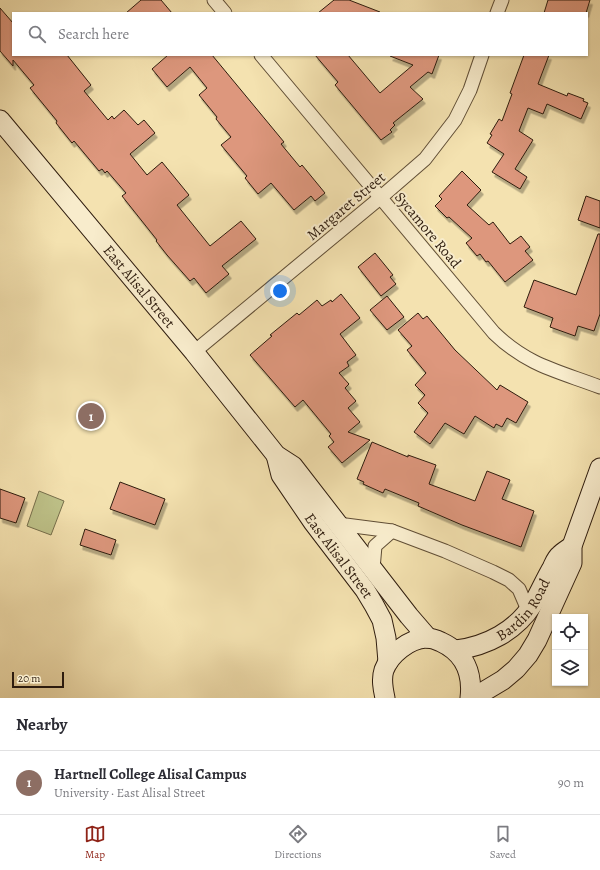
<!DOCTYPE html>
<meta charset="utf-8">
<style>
body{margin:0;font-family:Alegreya,serif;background:#f7f7f7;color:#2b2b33}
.controls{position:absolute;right:12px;bottom:12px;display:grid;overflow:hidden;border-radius:0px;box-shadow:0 1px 3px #0004}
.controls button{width:36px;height:36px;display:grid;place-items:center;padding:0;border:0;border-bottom:1px solid #e1e1e2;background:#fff;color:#2b2b33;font:20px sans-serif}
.scale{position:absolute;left:12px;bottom:10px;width:52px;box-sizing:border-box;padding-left:4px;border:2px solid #2e1c0e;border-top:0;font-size:11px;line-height:14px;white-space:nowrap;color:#2e1c0e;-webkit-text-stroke:3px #f8eccc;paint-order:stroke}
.you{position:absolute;left:280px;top:291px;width:14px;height:14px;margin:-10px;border:3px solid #fff;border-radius:50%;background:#1a73e8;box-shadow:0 0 0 6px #1a73e833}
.badge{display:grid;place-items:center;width:26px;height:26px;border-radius:50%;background:#8f2418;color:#fff;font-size:13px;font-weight:700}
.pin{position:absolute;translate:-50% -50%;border:2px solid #fff;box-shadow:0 1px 4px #0006}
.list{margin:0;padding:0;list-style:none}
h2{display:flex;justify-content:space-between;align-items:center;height:52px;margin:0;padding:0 16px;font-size:17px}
h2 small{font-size:13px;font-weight:400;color:#7c7c81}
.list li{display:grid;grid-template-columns:26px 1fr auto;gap:12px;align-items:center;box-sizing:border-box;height:64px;padding:0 16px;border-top:1px solid #e1e1e2}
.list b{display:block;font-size:15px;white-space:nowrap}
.list p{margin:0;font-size:13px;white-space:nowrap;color:#7c7c81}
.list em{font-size:13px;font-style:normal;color:#7c7c81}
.icon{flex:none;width:22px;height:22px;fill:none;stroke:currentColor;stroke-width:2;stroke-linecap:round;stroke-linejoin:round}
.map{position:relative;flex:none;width:600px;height:698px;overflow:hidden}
.search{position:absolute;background:#fff;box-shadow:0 1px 3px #0004;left:12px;right:12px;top:12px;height:44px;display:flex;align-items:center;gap:10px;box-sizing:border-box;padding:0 14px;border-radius:0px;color:#7c7c81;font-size:15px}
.sheet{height:116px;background:#fff}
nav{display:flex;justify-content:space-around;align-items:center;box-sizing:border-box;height:56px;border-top:1px solid #e1e1e2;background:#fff;font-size:11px;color:#7c7c81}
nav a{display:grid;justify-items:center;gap:2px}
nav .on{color:#8f2418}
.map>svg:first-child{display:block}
</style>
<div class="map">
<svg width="600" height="698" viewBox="0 0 600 698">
<defs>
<filter id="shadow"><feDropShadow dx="2.5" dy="4.5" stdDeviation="0" flood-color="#0004"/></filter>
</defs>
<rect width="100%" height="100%" fill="#f4e2b0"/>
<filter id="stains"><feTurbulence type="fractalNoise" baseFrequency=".005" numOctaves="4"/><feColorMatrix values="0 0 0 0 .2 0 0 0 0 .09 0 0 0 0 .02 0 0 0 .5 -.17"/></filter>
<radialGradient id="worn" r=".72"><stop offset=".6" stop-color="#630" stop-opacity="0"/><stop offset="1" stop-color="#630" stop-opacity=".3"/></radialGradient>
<polygon fill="#bec289" stroke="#766f4c" points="39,491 64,501 51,535 27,526"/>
<g fill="#dd977d" stroke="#2e1c0e" filter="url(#shadow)">
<polygon points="141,0 161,0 172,13 126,13"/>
<polygon points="334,0 349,0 380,12 380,13 318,13"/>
<polygon points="548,0 590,0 586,13 544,13"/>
<polygon points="0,8 13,23 13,55 67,55 91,85 84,91 108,120 112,116 114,119 124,110 138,125 144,120 155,133 130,154 147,175 162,162 189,195 177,205 210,246 241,221 256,239 222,266 229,274 206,293 194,278 190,281 167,255 156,241 157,240 122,196 126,193 107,171 105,173 102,169 99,171 74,141 72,143 56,123 57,121 30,88 34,85 13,60 13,66 0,51"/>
<polygon points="168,55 212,55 284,142 281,144 300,167 302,165 325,193 315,201 311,196 294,210 271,183 258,194 245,178 247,176 221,145 231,137 216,119 217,117 199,95 207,88 190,67 167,87 152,69"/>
<polygon points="315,55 348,55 380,93 413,65 390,56 391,55 439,55 432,74 428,72 410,87 423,99 393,123 395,125 390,130 392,132 381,140 335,85 338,82"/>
<polygon points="524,55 549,55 538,84 567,96 568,93 584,99 583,101 588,103 581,119 547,104 543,114 528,108 519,131 533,140 515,169 527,177 520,189 492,172 504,154 487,143 492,135 490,134 499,119 502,121 512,94 510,93"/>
<polygon points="462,171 481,190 467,205 489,225 493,222 510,244 521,236 530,247 525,251 533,260 505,282 488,261 486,262 480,254 477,256 466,243 472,238 449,217 447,218 435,206 442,199 439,196"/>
<polygon points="586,196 600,201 600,228 578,220"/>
<polygon points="598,234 600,234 600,314 594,331 578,326 575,336 550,327 553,318 524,307 534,280 576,295"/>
<polygon points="375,253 393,275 390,277 396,284 381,296 358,267"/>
<polygon points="341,294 360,318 340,334 356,355 347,362 349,366 339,373 349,384 345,388 356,401 348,408 360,422 348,432 370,440 342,463 328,447 334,442 329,436 331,434 303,400 295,407 250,355 272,336 270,335 297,313 299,315 317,300 322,306 331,300 332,302"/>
<polygon points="387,296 404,317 387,330 370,310"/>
<polygon points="418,313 423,319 427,316 455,350 497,390 500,385 528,402 516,423 507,418 502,427 496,424 494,428 475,416 464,434 445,423 430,444 414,432 428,413 418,403 425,395 415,385 426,373 407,350 412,346 398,330"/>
<polygon points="372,442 408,457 408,455 436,465 429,484 475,501 487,471 510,480 502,499 534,511 521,547 462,525 418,506 419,503 385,489 383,493 363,484 364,482 357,479"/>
<polygon points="120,482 165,499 155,525 110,509"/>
<polygon points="0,489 25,498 16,523 0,518"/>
<polygon points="85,529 116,540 111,555 80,545"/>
</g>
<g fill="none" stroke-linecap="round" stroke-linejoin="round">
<g stroke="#604e36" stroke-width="15">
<g id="street">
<polyline points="214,0 225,13"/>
<polyline points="497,13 502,0"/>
<path d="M 261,55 L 494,333 C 528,366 558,371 600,387"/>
<polyline points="194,352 380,198 425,159 455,120 470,90 482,55"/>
<polyline points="338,524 392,531 445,551 493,572 509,580 519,589 528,610"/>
<polyline points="373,569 375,546 392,531"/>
</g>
</g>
<g stroke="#2e1c0e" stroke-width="21">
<g id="secondary">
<path id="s1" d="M 0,120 L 194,352 L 276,455 L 293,466 L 409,616 L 428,638"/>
<path id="s2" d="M 276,455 L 281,475 L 313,522 L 365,590 L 374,605 L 382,620 L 386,638 L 388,662"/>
<path id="s3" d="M 456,650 C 487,646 516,631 533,604 C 540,592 545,580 552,568 C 554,564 556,558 560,555 C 563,552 568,549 572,546"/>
<path d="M 385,698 C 383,689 381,679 384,670 C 390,654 409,639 426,638 C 431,638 437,640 441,642 C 465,653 473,673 470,698"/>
<polyline points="473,698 503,680 516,669 528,655 537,640 572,563 572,546 600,468"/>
</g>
</g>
<use href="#street" stroke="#f8eccc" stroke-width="13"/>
<use href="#secondary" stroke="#f8eccc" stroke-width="19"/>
</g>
<g text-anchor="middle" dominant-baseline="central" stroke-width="4" stroke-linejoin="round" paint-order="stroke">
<g font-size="15" fill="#2e1c0e" stroke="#f8eccc">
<text transform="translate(346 206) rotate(-40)">Margaret Street</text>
<text transform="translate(428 230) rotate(50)">Sycamore Road</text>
<text stroke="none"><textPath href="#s1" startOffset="217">East Alisal Street</textPath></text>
<text stroke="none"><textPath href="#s2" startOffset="120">East Alisal Street</textPath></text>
<text stroke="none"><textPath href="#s3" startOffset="82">Bardin Road</textPath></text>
</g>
</g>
<rect width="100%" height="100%" filter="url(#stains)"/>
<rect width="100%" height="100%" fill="url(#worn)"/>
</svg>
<div class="controls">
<button><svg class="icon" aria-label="locate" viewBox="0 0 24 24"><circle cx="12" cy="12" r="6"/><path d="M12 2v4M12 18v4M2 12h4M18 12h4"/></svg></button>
<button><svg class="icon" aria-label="layers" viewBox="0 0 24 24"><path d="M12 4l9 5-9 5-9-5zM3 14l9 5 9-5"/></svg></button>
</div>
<div class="scale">20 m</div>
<div class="you"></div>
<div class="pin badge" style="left:91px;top:416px;background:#8d6e63">1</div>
<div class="search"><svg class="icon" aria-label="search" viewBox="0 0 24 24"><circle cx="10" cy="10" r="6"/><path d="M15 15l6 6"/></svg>Search here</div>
</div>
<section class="sheet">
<h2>Nearby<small></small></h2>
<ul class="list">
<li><span class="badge" style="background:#8d6e63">1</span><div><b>Hartnell College Alisal Campus</b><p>University · East Alisal Street</p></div><em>90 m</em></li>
</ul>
</section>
<nav>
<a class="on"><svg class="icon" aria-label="map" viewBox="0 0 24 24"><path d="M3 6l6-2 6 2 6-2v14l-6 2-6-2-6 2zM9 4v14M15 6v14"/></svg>Map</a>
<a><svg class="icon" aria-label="directions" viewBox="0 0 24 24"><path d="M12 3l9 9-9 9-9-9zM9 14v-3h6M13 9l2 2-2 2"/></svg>Directions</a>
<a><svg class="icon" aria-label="saved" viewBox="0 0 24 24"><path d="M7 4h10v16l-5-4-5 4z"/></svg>Saved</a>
</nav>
